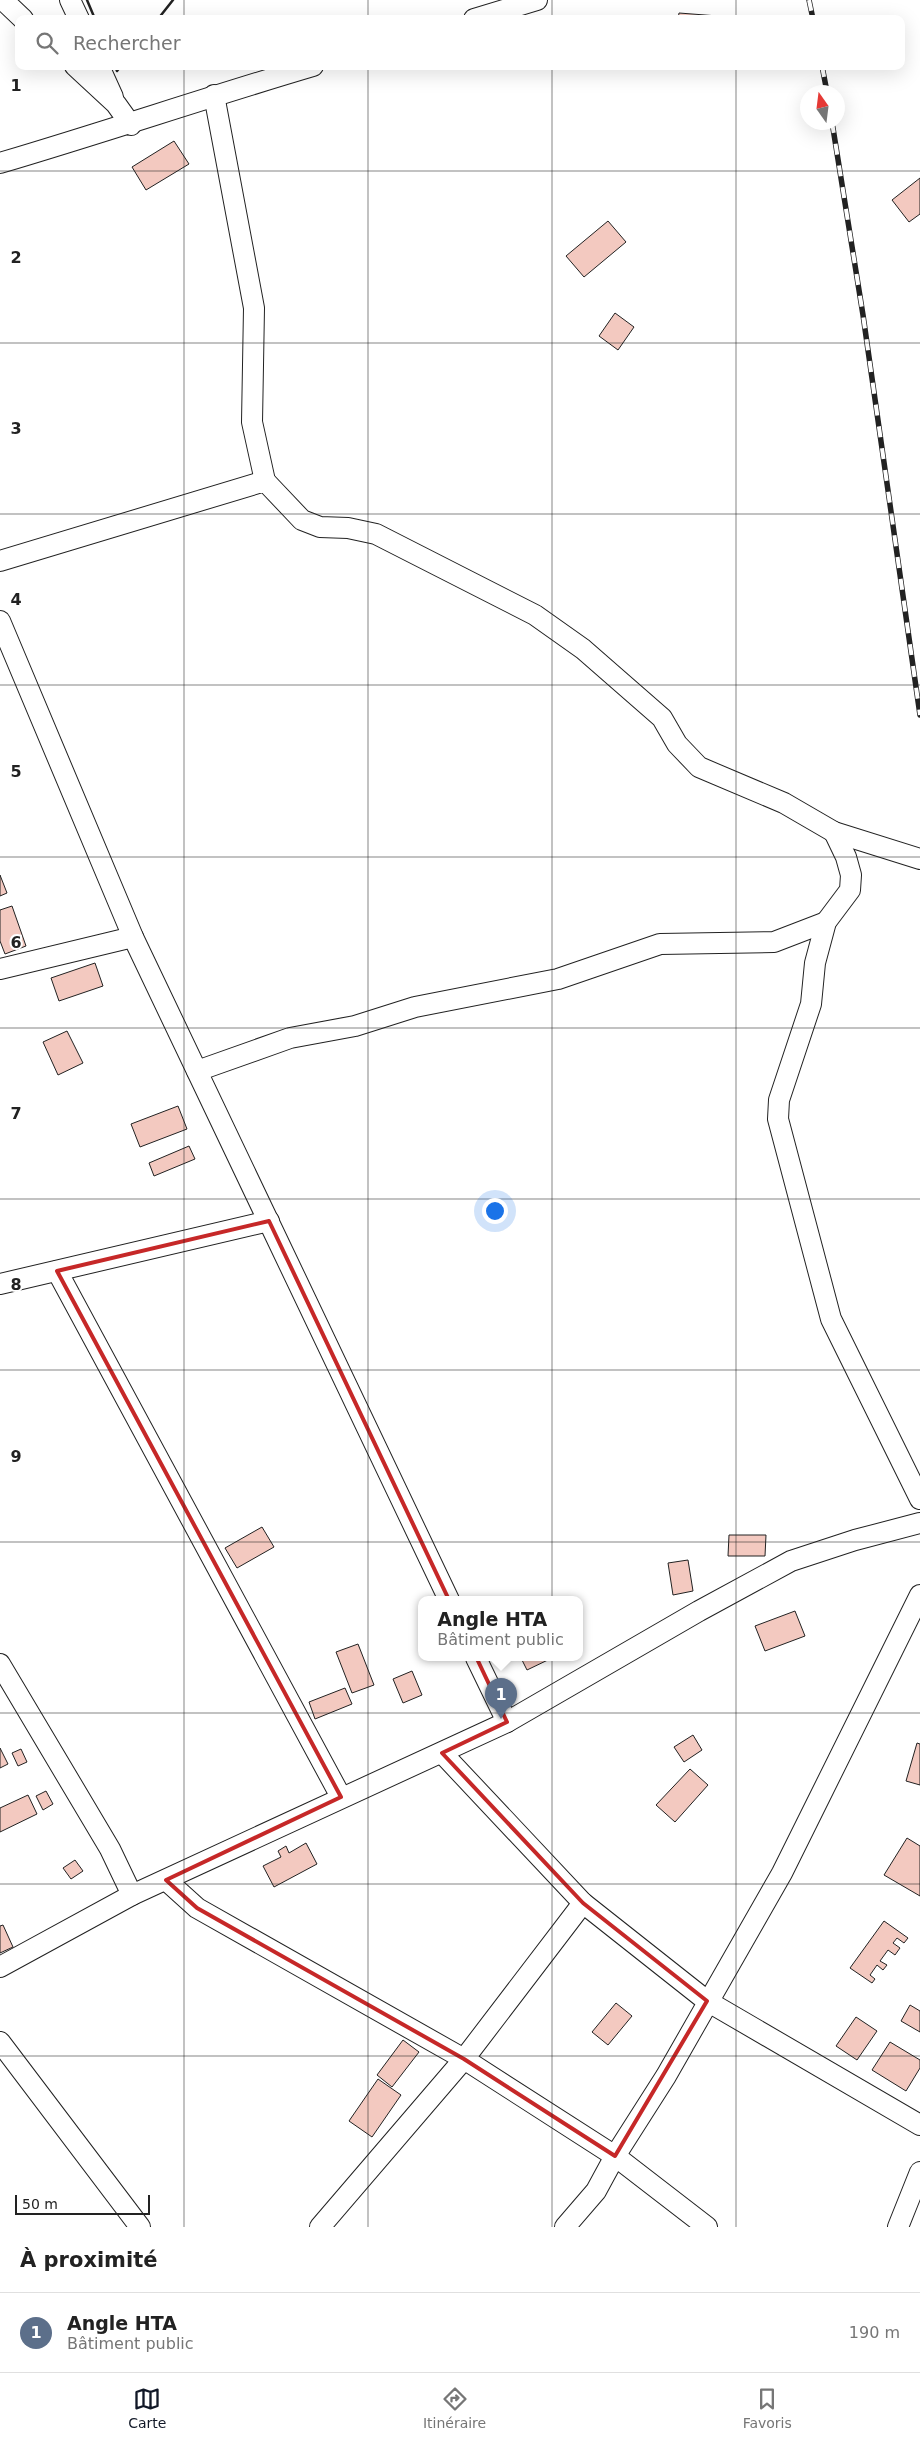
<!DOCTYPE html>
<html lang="fr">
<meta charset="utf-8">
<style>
body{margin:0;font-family:"DejaVu Sans",sans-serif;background:#f2f2f2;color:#222}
.compass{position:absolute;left:800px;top:85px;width:45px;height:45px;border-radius:50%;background:#fff;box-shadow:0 5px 20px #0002;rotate:346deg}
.scale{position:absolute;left:15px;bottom:12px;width:135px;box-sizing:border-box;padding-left:5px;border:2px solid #222;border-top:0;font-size:14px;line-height:18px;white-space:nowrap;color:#222;-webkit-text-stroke:4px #fff;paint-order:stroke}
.you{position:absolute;left:494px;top:1210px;width:18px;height:18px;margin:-12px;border:4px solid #fff;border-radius:50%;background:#1a73e8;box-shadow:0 0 0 8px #1a73e833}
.badge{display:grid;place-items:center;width:32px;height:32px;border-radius:50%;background:#111827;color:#fff;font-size:16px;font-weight:700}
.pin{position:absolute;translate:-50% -41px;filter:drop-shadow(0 1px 2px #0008)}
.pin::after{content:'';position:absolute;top:26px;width:18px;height:15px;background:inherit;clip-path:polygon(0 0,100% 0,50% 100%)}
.popup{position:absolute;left:418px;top:1596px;width:165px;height:65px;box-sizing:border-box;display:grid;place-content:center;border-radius:10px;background:#fff;filter:drop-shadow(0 1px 4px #0005);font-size:16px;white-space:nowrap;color:#767676}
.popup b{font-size:19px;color:#222}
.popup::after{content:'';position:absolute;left:50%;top:100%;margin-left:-10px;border:10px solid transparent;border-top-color:#fff}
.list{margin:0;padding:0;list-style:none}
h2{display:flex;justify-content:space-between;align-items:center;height:65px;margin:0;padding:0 20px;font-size:21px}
h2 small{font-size:16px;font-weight:400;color:#767676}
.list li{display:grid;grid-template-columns:32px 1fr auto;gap:15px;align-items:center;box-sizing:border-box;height:80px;padding:0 20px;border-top:1px solid #e0e0e0}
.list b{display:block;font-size:19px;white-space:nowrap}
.list p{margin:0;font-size:16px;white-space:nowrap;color:#767676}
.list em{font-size:16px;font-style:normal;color:#767676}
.icon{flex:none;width:28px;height:28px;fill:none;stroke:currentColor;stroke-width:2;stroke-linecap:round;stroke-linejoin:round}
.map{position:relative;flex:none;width:920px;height:2227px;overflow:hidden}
.search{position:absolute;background:#fff;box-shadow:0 5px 20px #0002;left:15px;right:15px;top:15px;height:55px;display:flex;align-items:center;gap:12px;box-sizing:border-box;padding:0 18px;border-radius:10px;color:#767676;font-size:19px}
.sheet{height:145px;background:#fff}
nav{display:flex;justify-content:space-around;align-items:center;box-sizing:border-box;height:70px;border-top:1px solid #e0e0e0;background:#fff;font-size:14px;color:#767676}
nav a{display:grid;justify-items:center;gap:2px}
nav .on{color:#111827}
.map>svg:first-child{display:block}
</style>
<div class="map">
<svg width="920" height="2227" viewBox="0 0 920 2227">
<rect width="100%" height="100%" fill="#fff"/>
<g fill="#f3c9c0" stroke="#222">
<polygon points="679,13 718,16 718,19 678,19"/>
<polygon points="174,141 189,164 146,190 132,167"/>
<polygon points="920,178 920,214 909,222 892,200"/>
<polygon points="608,221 626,242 584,277 566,256"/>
<polygon points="615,313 634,327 618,350 599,336"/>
<polygon points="0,875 7,893 0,896"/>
<polygon points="12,906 26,946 5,954 0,941 0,910"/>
<polygon points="95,963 103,986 59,1001 51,978"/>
<polygon points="67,1031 83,1063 58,1075 43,1042"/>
<polygon points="178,1106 187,1129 140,1147 131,1124"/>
<polygon points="189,1146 195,1159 154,1176 149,1163"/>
<polygon points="262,1527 274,1547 237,1568 225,1548"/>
<polygon points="729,1535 766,1535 765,1556 728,1556"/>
<polygon points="688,1560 693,1591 673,1595 668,1563"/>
<polygon points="795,1611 805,1636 765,1651 755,1626"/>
<polygon points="358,1644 374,1685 352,1693 336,1652"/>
<polygon points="521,1658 552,1658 527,1670"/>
<polygon points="412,1671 422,1695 403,1703 393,1679"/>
<polygon points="345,1688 352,1704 315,1719 309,1702"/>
<polygon points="693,1735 702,1750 684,1762 674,1747"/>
<polygon points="917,1743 920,1744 920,1785 906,1781"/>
<polygon points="0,1748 8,1764 0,1768"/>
<polygon points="21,1749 27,1762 18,1766 12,1753"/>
<polygon points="690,1769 708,1785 675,1822 656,1805"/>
<polygon points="46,1791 53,1804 43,1810 36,1796"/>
<polygon points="28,1795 37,1814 0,1832 0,1808"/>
<polygon points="907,1838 920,1846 920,1896 884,1875"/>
<polygon points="306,1843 317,1864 274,1887 263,1866 281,1857 278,1851 286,1846 289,1853"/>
<polygon points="75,1860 83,1871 71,1879 63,1868"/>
<polygon points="884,1921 908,1938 904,1943 897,1938 893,1943 900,1948 895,1955 888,1950 880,1961 887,1965 883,1970 877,1965 870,1975 875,1979 872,1983 850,1968"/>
<polygon points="3,1925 13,1947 0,1953 0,1926"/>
<polygon points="616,2003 632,2016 608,2045 592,2032"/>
<polygon points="910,2005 920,2011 920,2032 901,2021"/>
<polygon points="856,2017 877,2031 857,2060 836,2046"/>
<polygon points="403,2040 419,2052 392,2087 377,2075"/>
<polygon points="890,2042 920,2060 920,2068 906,2091 872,2070"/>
<polygon points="378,2079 401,2095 372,2137 349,2121"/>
</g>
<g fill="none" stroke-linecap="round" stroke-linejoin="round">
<g stroke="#222" stroke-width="22">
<g id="minor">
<polyline points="3,0 23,19"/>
<polyline points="70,0 79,19"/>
<polyline points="474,19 537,0"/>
<polyline points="75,66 116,104 131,125"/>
<polyline points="99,66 113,97"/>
<polyline points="214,95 254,308 252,422 265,481"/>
<path d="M 0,163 C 105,132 208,97 313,66"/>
<polyline points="0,561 265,481 302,520 320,527 348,528 376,534 535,615 583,649 662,718 677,744 699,767 784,803 834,832 920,859"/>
<polyline points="0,621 133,937 449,1600"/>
<polyline points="834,832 846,857 851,875 850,890 826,922 815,963 811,1004 779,1100 778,1119 831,1319 920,1499"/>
<polyline points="0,969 133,937"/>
<polyline points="197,1071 290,1038 355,1026 415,1007 558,979 660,944 774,942 826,922"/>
<polyline points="57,1271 341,1797"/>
<polyline points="0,1284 269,1221"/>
<polyline points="476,1658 507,1722"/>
<polyline points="0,1664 110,1849 132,1895"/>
<polyline points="442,1753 583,1903 707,2001 920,2125"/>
<polyline points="166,1880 197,1908 464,2059 615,2156 707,2227"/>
<polyline points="0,1967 132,1895 507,1722 699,1611 791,1561 855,1540 920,1523"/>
<polyline points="0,2042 140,2227"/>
<polyline points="320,2227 464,2059 583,1903"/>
<polyline points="565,2227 596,2191 615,2156 666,2076 782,1873 920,1595"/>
<polyline points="898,2227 920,2172"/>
</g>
</g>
<use href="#minor" stroke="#fff" stroke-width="20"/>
<g stroke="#222" stroke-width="5.5">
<g id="rail">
<polyline points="809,0 813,19"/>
<polyline points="822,66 827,92"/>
<polyline points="832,122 863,315 920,715"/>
</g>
</g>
<use href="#rail" stroke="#fff" stroke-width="4" stroke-dasharray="11" stroke-linecap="butt"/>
<g stroke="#222" stroke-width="2.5">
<polyline points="87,0 95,19"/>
<polyline points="158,19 173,0"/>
<polyline points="115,66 117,71 121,66"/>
</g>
</g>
<path fill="none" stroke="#c62828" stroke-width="4" stroke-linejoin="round" d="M 269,1221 L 507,1722 L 442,1753 L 583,1903 L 707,2001 L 615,2156 L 464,2059 L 197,1908 L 166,1880 L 341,1797 L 57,1271 Z"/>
<path fill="none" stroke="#222" stroke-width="1" stroke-opacity="0.55" d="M 184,0 L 184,19M 368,0 L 368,19M 552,0 L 552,19M 736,0 L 736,19M 184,66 L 184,2227M 368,66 L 368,2227M 552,66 L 552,2227M 736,66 L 736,2227M 0,171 L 920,171M 0,343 L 920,343M 0,514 L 920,514M 0,685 L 920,685M 0,857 L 920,857M 0,1028 L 920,1028M 0,1199 L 920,1199M 0,1370 L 920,1370M 0,1542 L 920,1542M 0,1713 L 920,1713M 0,1884 L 920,1884M 0,2056 L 920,2056"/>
<g font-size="16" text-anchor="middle" font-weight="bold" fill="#222" stroke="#fff" stroke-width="4" stroke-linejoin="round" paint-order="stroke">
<text x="16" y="91">1</text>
<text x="16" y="263">2</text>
<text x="16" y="434">3</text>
<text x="16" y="605">4</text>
<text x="16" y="777">5</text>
<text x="16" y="948">6</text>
<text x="16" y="1119">7</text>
<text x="16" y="1290">8</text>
<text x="16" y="1462">9</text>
</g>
</svg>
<svg class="compass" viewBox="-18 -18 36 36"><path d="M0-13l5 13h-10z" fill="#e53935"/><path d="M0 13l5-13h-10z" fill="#767676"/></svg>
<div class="scale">50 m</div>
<div class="you"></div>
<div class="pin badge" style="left:501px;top:1719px;background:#5c6f8a">1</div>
<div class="popup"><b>Angle HTA</b>Bâtiment public</div>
<div class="search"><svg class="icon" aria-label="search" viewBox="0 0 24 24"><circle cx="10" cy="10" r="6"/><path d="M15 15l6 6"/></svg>Rechercher</div>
</div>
<section class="sheet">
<h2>À proximité<small></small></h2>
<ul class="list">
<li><span class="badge" style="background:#5c6f8a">1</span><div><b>Angle HTA</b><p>Bâtiment public</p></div><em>190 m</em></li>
</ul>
</section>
<nav>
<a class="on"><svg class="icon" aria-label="map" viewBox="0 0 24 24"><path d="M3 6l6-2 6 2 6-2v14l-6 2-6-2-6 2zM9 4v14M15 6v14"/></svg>Carte</a>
<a><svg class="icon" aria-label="directions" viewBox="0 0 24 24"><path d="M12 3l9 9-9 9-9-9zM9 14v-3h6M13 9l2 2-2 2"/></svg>Itinéraire</a>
<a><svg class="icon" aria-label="saved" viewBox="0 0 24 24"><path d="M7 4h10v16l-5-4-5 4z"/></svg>Favoris</a>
</nav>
